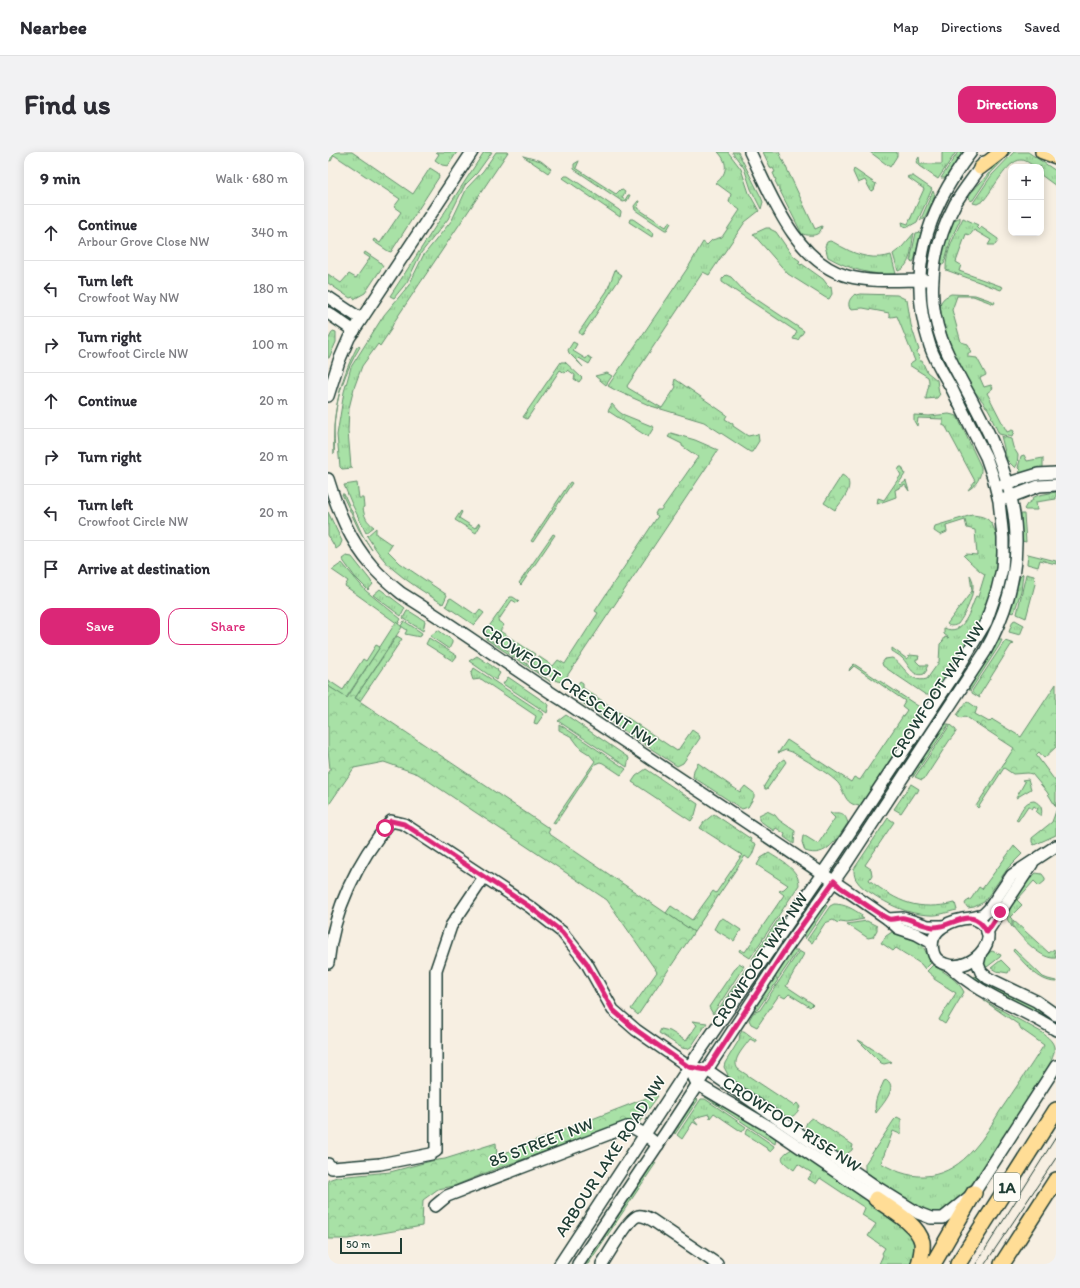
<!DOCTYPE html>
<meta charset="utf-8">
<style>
body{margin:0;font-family:Itim,sans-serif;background:#f2f2f3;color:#2b2b33}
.controls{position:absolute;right:12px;top:12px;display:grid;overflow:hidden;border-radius:8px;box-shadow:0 2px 10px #0003}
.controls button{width:36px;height:36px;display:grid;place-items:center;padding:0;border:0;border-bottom:1px solid #e1e1e2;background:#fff;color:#2b2b33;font:20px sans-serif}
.scale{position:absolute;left:12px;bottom:10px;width:62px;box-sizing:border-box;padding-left:4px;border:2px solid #1f3d34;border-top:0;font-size:11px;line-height:14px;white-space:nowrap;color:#1f3d34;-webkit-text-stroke:3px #fdfcf7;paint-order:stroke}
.stop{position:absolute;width:12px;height:12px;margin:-9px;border:3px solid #db2777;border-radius:50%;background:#fff}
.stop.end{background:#db2777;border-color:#fff;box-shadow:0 1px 4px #0008}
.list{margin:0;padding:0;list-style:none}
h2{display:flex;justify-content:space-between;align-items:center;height:52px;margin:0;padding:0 16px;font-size:17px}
h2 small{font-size:13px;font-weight:400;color:#7c7c81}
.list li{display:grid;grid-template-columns:26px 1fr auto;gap:12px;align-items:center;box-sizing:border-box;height:56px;padding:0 16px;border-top:1px solid #e1e1e2}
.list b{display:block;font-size:15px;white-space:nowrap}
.list p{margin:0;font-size:13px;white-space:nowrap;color:#7c7c81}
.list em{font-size:13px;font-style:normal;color:#7c7c81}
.actions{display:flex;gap:8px;padding:12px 16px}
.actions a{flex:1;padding:9px 0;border:1px solid #db2777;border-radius:12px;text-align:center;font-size:14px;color:#db2777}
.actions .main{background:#db2777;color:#fff}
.icon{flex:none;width:22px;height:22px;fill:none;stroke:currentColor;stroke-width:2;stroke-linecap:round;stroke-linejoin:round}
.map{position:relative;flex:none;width:728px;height:1112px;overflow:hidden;border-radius:12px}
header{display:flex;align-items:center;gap:24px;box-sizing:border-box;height:56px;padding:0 20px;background:#fff;border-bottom:1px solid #e1e1e2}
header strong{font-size:19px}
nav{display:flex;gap:22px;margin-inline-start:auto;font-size:14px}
.intro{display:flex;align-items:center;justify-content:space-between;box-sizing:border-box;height:96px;padding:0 24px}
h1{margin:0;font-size:28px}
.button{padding:10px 18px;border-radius:12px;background:#db2777;color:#fff;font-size:14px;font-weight:700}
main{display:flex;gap:24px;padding:0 24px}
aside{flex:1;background:#fff;border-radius:12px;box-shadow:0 2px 10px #0003}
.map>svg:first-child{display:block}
</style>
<header>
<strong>Nearbee</strong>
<nav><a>Map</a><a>Directions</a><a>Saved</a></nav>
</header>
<div class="intro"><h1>Find us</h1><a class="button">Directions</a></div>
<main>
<aside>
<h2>9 min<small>Walk · 680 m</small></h2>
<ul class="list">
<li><svg class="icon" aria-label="ahead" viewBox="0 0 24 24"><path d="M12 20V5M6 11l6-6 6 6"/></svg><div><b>Continue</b><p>Arbour Grove Close NW</p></div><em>340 m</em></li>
<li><svg class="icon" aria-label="left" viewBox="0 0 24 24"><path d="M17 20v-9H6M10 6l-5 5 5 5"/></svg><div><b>Turn left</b><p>Crowfoot Way NW</p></div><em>180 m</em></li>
<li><svg class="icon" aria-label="right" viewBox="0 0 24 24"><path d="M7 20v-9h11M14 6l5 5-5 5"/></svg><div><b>Turn right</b><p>Crowfoot Circle NW</p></div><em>100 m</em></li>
<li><svg class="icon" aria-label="ahead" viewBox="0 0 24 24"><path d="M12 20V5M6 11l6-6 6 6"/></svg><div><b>Continue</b></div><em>20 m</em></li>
<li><svg class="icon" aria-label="right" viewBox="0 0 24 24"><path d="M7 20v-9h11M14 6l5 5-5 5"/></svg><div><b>Turn right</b></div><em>20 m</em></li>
<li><svg class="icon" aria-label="left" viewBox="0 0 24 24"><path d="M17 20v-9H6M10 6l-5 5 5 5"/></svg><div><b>Turn left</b><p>Crowfoot Circle NW</p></div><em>20 m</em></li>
<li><svg class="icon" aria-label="arrive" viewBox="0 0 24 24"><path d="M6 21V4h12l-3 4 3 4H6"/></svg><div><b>Arrive at destination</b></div></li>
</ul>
<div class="actions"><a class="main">Save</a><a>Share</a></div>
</aside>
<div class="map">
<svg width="728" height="1112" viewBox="0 0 728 1112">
<defs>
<pattern id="grass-tufts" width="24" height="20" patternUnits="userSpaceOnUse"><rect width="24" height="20" fill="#a8e1a6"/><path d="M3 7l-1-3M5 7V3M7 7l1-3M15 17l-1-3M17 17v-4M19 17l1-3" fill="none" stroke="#90c290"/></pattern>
<pattern id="forest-crowns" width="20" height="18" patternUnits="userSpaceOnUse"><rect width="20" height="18" fill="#a8e1a6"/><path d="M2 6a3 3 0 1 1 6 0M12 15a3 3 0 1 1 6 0" fill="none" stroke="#90c290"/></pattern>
</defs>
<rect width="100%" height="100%" fill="#f7efe2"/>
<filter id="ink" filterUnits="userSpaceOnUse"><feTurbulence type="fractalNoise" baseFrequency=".025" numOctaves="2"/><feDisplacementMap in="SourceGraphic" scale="8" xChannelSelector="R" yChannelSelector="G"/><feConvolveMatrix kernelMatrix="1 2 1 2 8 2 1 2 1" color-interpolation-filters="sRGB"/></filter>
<g filter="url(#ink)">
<g fill="url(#grass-tufts)" stroke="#648f6d">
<polygon points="0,0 24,0 85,42 102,16 110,21 111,25 63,100 60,99 45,89 46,87 52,91 73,60 66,55 72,47 6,3 3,9 1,8 0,10"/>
<polygon points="108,0 129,0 120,14 114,13 107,8 111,2"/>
<polygon points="156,0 164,0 149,21 137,33 120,67 93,101 79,130 66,146 62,144"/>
<polygon points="168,0 180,0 66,170 62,179 52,194 50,192 34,214 26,236 21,256 20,279 23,315 25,316 14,317 12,315 9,283 16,240 23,215 56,163 81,133 95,104 124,68 139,36 155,19"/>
<path d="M 390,0 L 400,0 L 413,17 L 421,41 L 431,59 L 417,70 L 381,123 L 375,120 L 299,234 L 300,236 L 334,256 L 348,235 L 346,231 L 347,227 L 399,263 L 397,267 L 405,272 L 405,274 L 420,284 L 430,282 L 431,289 L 424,300 L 422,300 L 376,270 L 323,254 L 287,238 L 280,234 L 361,114 L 375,90 L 379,93 L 384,88 L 394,85 L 412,58 L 401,50 L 403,42 L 388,31 C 399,22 401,11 390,0 Z"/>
<polygon points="404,0 410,0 433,45 435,50 433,57 423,37 416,16"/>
<path d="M 435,0 L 451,0 L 487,77 L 494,74 C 492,85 483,84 474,82 L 447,29 L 448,28 L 445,21 L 447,20 L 445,16 L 443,17 Z"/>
<polygon points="542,0 569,0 569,4 562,15"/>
<polygon points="614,0 628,0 610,27 591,14 588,10 591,5 592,12 614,12"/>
<polygon points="630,0 637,0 618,26 613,26"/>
<polygon points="680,0 683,0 663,21 645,48 642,49 641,44 643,41"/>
<path d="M 686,0 L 700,0 L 728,19 L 728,34 L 713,23 L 713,15 C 702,15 701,8 693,8 C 679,8 664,40 655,49 L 649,52 L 645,51 L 664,23 Z"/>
<polygon points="195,4 213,9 223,17 220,21"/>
<polygon points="251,9 248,16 288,42 293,37 297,40 294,46 297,48 300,43 302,43 299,49 295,50 246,17 246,12"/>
<polygon points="526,17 548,32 546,38 543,39 537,28 530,31 525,20"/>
<polygon points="237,24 240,24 291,58 293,60 292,65 235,26"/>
<polygon points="581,24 585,24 604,37 589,70 580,75 575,74 574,70 580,72 596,37 579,25"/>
<polygon points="605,39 607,44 597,65 592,69"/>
<polygon points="311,49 309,56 338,75 341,70 343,71 339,78 337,78 307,58 306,54 310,49"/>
<path d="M 632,65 L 632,68 L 623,87 L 616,112 L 614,113 C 610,100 620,80 626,68 Z"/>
<path d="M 635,66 L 650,73 L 648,75 L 651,78 L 653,75 L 670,87 L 670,89 L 667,93 L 660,93 L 663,88 L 646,78 L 642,83 L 638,82 L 628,110 L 633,113 L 631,119 L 675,135 L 673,138 L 618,118 C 617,100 628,81 635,66 Z"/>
<polygon points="302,67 305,67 325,81 324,85 301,70"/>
<polygon points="438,76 442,76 442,77 448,80 464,103 472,109 470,111 473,113 474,112 495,127 501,135 503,134 504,142 501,147 498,146 460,122 425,82"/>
<polygon points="593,80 587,106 585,110 582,109 588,81"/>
<path d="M 586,81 C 583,94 584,114 570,119 L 565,102 L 574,95 Z"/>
<path d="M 502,89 C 507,90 511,94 516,96 C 530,104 548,108 563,103 L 568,122 C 544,124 521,117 500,105 L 497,94 L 499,90 Z"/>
<polygon points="37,100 52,110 55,114 37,141 26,147 25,145 22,146 0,131 0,122 13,131 21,122 28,126 42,106 36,102"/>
<polygon points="287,118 294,123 255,182 253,183 251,180 279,139"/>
<polygon points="398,123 403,125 416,139 476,179 470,188 465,187 469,180 394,130 394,127"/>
<path d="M 527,142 L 528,143 L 532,142 L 569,143 L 579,148 L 583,173 L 591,198 L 589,200 L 592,209 L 594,209 L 599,220 L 609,228 L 611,241 L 612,242 L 609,246 L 598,247 C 598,239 603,233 600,225 L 581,213 L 587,209 L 569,164 L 563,165 L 561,164 L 561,161 L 535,156 L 522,157 C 519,151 522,146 527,142 Z"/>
<path d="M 623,142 L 647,143 L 667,150 L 666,152 L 645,144 L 629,144 L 624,158 L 633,190 L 640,192 L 643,201 L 640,201 L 640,205 L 649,206 L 658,223 L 652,226 L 656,235 L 663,233 L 665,236 L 659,241 L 679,280 L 684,278 L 686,279 L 684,285 L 671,282 L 663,265 L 664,264 L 659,255 L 658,255 C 654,247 648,242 643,235 C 635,223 607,163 613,150 C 615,146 619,144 623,142 Z"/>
<polygon points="5,179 8,180 8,190 1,206 0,206 0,188"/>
<polygon points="245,190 249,192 245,199 258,207 260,204 264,207 261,212 251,206 249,208 255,215 241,201 240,198"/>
<path d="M 31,194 L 32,195 C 17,219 8,246 6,274 C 6,283 7,294 6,302 C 4,264 11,229 29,195 Z"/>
<polygon points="233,210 237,210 254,226 251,230 246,227 247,223 240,218 237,221 232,218 199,267 195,265"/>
<polygon points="284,252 290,259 294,262 326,275 320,285 280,259"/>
<path d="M 621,262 L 629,264 L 653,315 C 654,324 648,334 640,338 L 647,329 L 618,275 L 615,273 L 615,267 L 590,266 L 589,274 L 586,269 L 586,263 L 601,264 Z"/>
<polygon points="343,281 367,288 390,298 235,530 229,529 205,512 210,504 225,514 230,508 237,512 270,461 267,459 330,364 327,362 329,358 333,358 370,305 354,294 354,292 340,285"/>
<polygon points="673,284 683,287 685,295 690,303 689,313 687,316 679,308"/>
<polygon points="696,303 699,309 715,306 715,316 714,318 698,321 691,320 692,318 690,316 693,304"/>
<polygon points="572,315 574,315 577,322 571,331 573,333 578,329 581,339 577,333 567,338 568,345 549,352 550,346 556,348 573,323 570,318"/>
<polygon points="242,330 244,331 205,390 203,389"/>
<path d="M 29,331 L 31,346 L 35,346 L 36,355 L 35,355 C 36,364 38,369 46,375 L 38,381 L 23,350 L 16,333 Z"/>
<polygon points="728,340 728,347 708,350 709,358 697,358 696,357 699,352 705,348 704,346 711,343"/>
<polygon points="14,342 16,342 35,384 44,398 31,378"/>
<polygon points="133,359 134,360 131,366 147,376 151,371 153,372 148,381 127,368"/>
<polygon points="0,360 14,389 12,394 8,397 0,383"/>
<polygon points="693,362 696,362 698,390 694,389"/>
<path d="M 644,363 C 651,364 658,364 663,371 C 678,392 664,443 654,465 C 642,493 622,518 606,543 L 598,543 L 555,514 L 554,511 L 557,507 L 564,506 C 576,512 581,532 599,527 L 611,510 L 612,492 L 615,489 L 617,485 L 621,486 L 616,482 L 616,476 C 636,485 642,458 648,444 L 650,445 L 657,422 C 653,421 640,408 636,404 L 638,402 L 649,403 L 647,378 L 639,376 L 637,368 L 618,374 L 619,380 L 612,383 L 606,379 L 607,374 Z"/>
<path d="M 48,376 L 48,382 L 64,393 L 60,399 L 72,411 L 119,443 L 115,452 C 99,442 81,431 66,418 C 55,409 47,396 39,384 Z"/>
<polygon points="225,382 227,383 193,433 191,431"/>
<polygon points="18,404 24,405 43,429 43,430 45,432 40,438 27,425 14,407"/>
<polygon points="14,411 38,439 73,467 70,472 17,434 20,429 4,418"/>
<polygon points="695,422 693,439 686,461 682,460 692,425"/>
<polygon points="698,422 706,424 707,432 698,466 689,462"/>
<path d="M 642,423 C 651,436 638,461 630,472 C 626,474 622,475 619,472 L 644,439 Z"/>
<polygon points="52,437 77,456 73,464 45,443"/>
<polygon points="182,445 185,445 191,449 189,451 184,448 170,469 176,473 172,479 207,502 202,510 157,480"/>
<polygon points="123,446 148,463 152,458 156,461 148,471 146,473 118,454 121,447"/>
<polygon points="79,459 81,459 97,469 95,479 75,466"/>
<polygon points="687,468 696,473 692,483 681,480 685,469"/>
<polygon points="76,469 94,481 92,485 77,482 79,478 73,474"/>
<polygon points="110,478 124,488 124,491 121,497 102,484"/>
<polygon points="69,484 74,487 32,549 27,546"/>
<polygon points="158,485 190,505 223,530 158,487"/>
<polygon points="101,486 129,504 125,509 98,492"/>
<polygon points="671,488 674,488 671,494 642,539 641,533"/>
<polygon points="677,489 686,492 683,493 651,544 652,546 644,541 644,539"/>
<polygon points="48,493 52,495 18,546 0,534 0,528 15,538 35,507 38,509"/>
<path d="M 564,496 L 579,507 L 582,503 L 591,504 L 590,507 L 588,507 L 588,509 L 592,513 L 600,513 L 598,517 L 599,518 L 596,522 C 584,526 581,512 574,506 C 571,503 567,501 564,499 Z"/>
<polygon points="149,504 170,518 169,519 172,521 168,528 141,509"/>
<path d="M 526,512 L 593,556 L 594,559 L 532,654 C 514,652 518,638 508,629 C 496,618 477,608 464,600 L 458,598 L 450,601 L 459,588 L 523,630 L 526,625 L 532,628 L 579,558 L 574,554 L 577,549 L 526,514 L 521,519 L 522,516 Z"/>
<polygon points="146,516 216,562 209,572 206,571 208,564 153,527 145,528 143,522"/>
<polygon points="180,525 221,553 219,561 175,532"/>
<path d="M 252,529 L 255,531 L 255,536 L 349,599 L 350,598 L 364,578 L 371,583 L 372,586 L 355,611 L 349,614 L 250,548 C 245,540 247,536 252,529 Z"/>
<polygon points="238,563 301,606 299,615 230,569"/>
<polygon points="231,572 298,617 293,623 275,611 272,610 267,612 227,672 225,671 226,669 267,609 261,602 253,597 244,585 231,578"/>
<polygon points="615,572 621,572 585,625 586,616"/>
<polygon points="622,573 628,578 628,580 621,589 597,626 594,628 587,625"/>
<path d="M 456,607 L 458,610 L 439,637 L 437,637 L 436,634 C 441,627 449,610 456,607 Z"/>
<polygon points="370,611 412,640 417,634 426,641 426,645 420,655 414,657 365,625 366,618"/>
<polygon points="318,617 370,652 367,663 363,669 304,630 308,624"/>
<polygon points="700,627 703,637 688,646 697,630 694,628"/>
<polygon points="583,632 591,637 589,641 587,640 573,661 566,657"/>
<path d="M 706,649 C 713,652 715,657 713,664 L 708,660 L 710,657 L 706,654 L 704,657 L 700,654 L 690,669 L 688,668 C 693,660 696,649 706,649 Z"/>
<polygon points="439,659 447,663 451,668 467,679 466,692 456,685 457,682 448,676 446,679 431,668 431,663"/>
<path d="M 502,661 C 513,661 516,659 520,671 C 509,686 499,707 477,699 L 474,690 L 475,684 L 477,684 L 490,692 L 507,666 Z"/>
<polygon points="386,662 423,687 422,689 428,692 424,703 421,707 417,704 366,780 338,761 343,754 364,768 385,739 388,741 414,703 372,676 376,670"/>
<path d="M 560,666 L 566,670 L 537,713 L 543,717 L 544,723 L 541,728 C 571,751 589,759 627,751 L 629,758 C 619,760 611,764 601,763 C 579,762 561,753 543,741 C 538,738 532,734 529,729 C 526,725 526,721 526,717 Z"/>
<polygon points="686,694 694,702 680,716 656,750 646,755 640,756 637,752 638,750 643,747 651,735 654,737"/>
<path d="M 441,701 C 453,709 471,717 471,733 L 422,806 L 411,799 L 412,797 L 417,800 L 456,743 L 451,739 L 456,737 L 460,733 L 429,713 L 433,706 Z"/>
<path d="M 708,721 L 714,722 L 717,726 L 717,729 L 711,734 L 706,729 L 689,748 L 694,753 L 682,765 L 684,767 L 684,775 L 679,767 C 682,749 696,733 708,721 Z"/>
<path d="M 506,752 C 517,752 525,757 534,763 L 533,765 L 536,767 L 519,770 L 512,769 L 510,771 L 505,768 L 497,771 L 484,791 L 479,788 L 502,754 Z"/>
<path d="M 498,753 L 499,754 L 477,787 C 475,777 490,759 498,753 Z"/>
<polygon points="395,766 413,778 406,789 386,777 391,768"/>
<polygon points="451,766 455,768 429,807 424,807"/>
<path d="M 685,768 L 721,801 L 726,797 L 728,806 C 713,808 694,786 685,775 Z"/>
<polygon points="539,769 549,774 549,778 545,785 540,786 519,772"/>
<polygon points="564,780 589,789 594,792 603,811 597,817 593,812 568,796 565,799 555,792 553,791 558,784"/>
<path d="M 686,797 L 715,825 L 720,827 L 728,829 L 728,830 C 710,830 696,810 685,799 Z"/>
<polygon points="465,798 470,798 450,827 447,825"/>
<polygon points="471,799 476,802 458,834 485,852 482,855 461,842 457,846 451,843 429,875 423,872 421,868 425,861 432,858"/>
<path d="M 664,799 L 673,803 L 672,805 L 659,815 L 656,815 C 654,808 657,802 664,799 Z"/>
<polygon points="673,808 682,817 680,821 668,819 663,816"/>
<polygon points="411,811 416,814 385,862 381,855"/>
<path d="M 605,813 C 615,819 631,829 636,840 L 617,872 L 611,868 L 612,866 L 628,841 L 606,827 L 606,825 L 599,819 Z"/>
<polygon points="418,816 420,821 392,863 387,862"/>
<polygon points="647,824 709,856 728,868 728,873 645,827"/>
<polygon points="446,825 450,828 430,857 423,861"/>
<path d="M 655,848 L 715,881 C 719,885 725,889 726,895 C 728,908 712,925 707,936 C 696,959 636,1053 613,1060 C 597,1065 551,1029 537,1019 L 537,1012 L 566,968 L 569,965 L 573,967 L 573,982 L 572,982 L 565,979 L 553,1011 C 587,1032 619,1028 646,997 C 656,986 664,972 672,959 C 687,937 702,915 716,893 L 693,877 L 691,873 Z"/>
<polygon points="364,869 379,871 363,895 359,897 354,896 331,881 333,877 342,879 358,889 369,873"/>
<path d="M 414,879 L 416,879 L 428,888 L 428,890 L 422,887 C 416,896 403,908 410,917 L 466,954 L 469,951 L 472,955 C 469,962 465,965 458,967 L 407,933 L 399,924 L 400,923 L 396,915 L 397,911 L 411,888 L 412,882 Z"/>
<polygon points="530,888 534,890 564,910 556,912 553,911"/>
<path d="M 559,928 C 570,936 554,953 548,961 C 545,948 551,941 556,929 Z"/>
<polygon points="377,945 383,945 448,985 447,992"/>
<polygon points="369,947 370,948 347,982 345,977 363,951"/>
<polygon points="373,947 377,947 418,975 414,980 386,961 382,966 381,962 373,964 366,968 370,973 365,970 354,987 349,983"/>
<path d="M 484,966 L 525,993 L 524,998 L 516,1004 L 514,1004 L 479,981 C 476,975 478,969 484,966 Z"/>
<polygon points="420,976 446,994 443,1000 440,998 440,997 417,982"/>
<path d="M 464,997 L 571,1067 L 588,1090 L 585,1112 L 551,1112 L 555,1103 L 554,1101 L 557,1096 L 540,1084 L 548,1072 L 534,1063 L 537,1056 L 492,1026 L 488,1032 L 480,1027 L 484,1021 L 470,1012 L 466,1018 C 454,1009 448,1006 464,997 Z"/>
<polygon points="326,1009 328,1011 260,1112 256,1112 322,1012 324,1012"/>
</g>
<g fill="url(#forest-crowns)" stroke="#648f6d">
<polygon points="279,221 284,224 278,233 267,224"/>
<path d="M 514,323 C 530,331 514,349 507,358 L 496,351 Z"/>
<polygon points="700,402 728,409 728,412 712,408 710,415 699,412"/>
<polygon points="68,470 74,475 27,546 222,677 220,681 366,780 310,863 303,857 329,820 279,748 90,622 56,610 26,616 0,654 0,620 2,617 0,598 0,534 19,546"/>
<polygon points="728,532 728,595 716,606 711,600 708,603 728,630 728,655 719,640 704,622 700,621 685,622 676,616 650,656 648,654 686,596 637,564 633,566 629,563 639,549 649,556 647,562 661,570 664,567 665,568 693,585"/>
<polygon points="728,659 728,683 706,693 704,690 704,686 724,670"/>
<polygon points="326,943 330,944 310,972 302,970 170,1016 126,1034 110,1037 95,1048 94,1074 20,1087 0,1087 0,1028 9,1025 62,1020 103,1009 117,1007 168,991 169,1004"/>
</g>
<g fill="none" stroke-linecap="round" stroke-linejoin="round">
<g stroke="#1f3d34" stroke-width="14">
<g id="minor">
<path d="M 422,0 C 443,43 468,110 519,124 C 544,131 572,128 598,128"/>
<polyline points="0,145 33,167"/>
<polyline points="0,161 26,179"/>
<polyline points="0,244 11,209 21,186 144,0"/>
<path d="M 0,327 C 10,359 22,389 44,414 C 52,424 63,433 73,441 C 128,475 180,513 234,548 C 343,621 453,692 560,767 L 570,776 L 588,782 L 604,791"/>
<polyline points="674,333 710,322 728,321"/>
<polyline points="677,347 711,334 728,333"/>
<path d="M 643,766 C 682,777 646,823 617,812 C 611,810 606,806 605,799 C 599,777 625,767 643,766 Z"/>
<polyline points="643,766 655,763 661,757 684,723 728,694"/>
<polyline points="560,767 575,766 600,774 615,774"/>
<polyline points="659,780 704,712"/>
<polyline points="652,804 650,812 653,820 660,826 708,849 728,863"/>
<path d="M 0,811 C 5,759 29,709 63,669 L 76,672 L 202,755 L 234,780 L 258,810 L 285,858 L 308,878 L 361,915 L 369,932 L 445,977 L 548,1047"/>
<path d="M 622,814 C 651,843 694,856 728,878"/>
<polyline points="361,915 379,918 550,1036 590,1061 603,1066 615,1066 646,1041 728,914"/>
<polyline points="0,1012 4,1016 52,1012 103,1002 108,999 108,818 123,774 156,725"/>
<path d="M 107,1054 L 119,1044 L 299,975 C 310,975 322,987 330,993"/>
<path d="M 232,1112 L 361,915 L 507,703 L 628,520 L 658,470 L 669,438 L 674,417 L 675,401 L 675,386 L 671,349 L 665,325 L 658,305 C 647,283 635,260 624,237 C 616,223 607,209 602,194 C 578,121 598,59 643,0"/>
<path d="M 250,1112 L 337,982 L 458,797 L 518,712 L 657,500 C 708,408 691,336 644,248 C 622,208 601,174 605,127 C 606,102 615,75 627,52 C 635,38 647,24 656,10"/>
<path d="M 274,1112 C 280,1103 301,1066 310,1064 C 315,1063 320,1066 324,1068 L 389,1112"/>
</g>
</g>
<g stroke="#1f3d34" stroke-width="16">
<g id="major">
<polyline points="714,0 728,5"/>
<polyline points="652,16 673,0"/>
</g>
</g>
<g stroke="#1f3d34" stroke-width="18">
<g id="highway">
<path d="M 548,1047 C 562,1057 590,1072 594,1090 C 595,1098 593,1105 591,1112"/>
<polyline points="605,1112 646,1041"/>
<polyline points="630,1112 728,958"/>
<polyline points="674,1112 728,1028"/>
</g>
</g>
<use href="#minor" stroke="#fdfcf7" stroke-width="11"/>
<use href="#major" stroke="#ffdd96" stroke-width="13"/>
<use href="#highway" stroke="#ffdd96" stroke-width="15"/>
<g stroke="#1f3d34" stroke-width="1">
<polyline points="648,1112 728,985"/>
<polyline points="657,1112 728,1006"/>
</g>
</g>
</g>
<g fill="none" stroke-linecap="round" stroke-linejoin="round" filter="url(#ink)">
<path stroke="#db2777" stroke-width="5" d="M 57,676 L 63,669 L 76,672 L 202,755 L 234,780 L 258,810 L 285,858 L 308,878 L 361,915 L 379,918 L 464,787 L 506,729 L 512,735 C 520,740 556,766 561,767 C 566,768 571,765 576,766 C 586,768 595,774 605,775 C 625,776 644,751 659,780 L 672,760"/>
</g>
<g text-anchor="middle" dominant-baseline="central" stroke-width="3" stroke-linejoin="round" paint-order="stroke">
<rect fill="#fdfcf7" stroke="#62766e" stroke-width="1" x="666" y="1021" width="26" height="28" rx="3"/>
<g font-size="16" font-weight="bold" fill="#1f3d34">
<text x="679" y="1035">1A</text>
</g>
<g font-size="17" fill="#1f3d34" stroke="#fdfcf7">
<text transform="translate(241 533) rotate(34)">CROWFOOT CRESCENT NW</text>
<text transform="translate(609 538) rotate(-57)">CROWFOOT WAY NW</text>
<text transform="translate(431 808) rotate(-56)">CROWFOOT WAY NW</text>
<text transform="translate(464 972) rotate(33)">CROWFOOT RISE NW</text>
<text transform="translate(213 990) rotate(-21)">85 STREET NW</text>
<text transform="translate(282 1004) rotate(-57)">ARBOUR LAKE ROAD NW</text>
</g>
</g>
</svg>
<div class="controls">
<button>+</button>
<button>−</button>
</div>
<div class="scale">50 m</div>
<div class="stop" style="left:57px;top:676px"></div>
<div class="stop end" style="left:672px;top:760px"></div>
</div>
</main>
